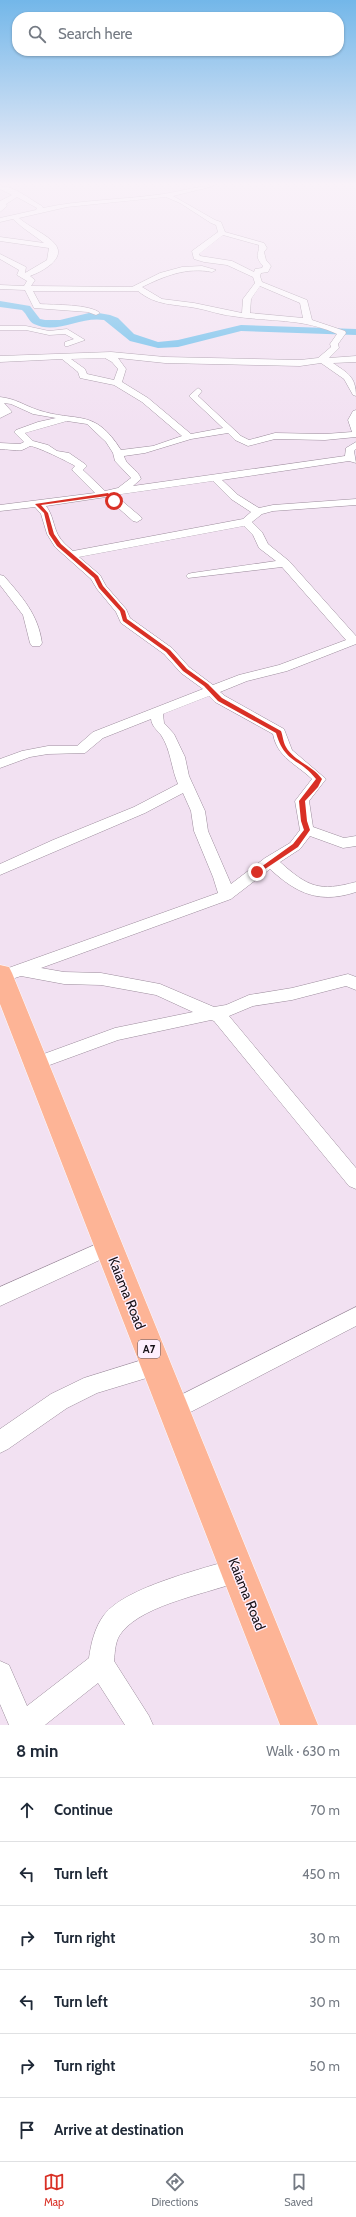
<!DOCTYPE html>
<meta charset="utf-8">
<style>
body{margin:0;font-family:Cabin,sans-serif;background:#f2f2f3;color:#1f2937}
.stop{position:absolute;width:12px;height:12px;margin:-9px;border:3px solid #d93025;border-radius:50%;background:#fff}
.stop.end{background:#d93025;border-color:#fff;box-shadow:0 1px 4px #0008}
.list{margin:0;padding:0;list-style:none}
h2{display:flex;justify-content:space-between;align-items:center;height:52px;margin:0;padding:0 16px;font-size:17px}
h2 small{font-size:13px;font-weight:400;color:#747a83}
.list li{display:grid;grid-template-columns:26px 1fr auto;gap:12px;align-items:center;box-sizing:border-box;height:64px;padding:0 16px;border-top:1px solid #e0e1e3}
.list b{display:block;font-size:15px;white-space:nowrap}
.list em{font-size:13px;font-style:normal;color:#747a83}
.icon{flex:none;width:22px;height:22px;fill:none;stroke:currentColor;stroke-width:2;stroke-linecap:round;stroke-linejoin:round}
.map{position:relative;flex:none;width:356px;height:1725px;overflow:hidden}
.search{position:absolute;background:#fff;box-shadow:0 1px 3px #0004;left:12px;right:12px;top:12px;height:44px;display:flex;align-items:center;gap:10px;box-sizing:border-box;padding:0 14px;border-radius:16px;color:#747a83;font-size:15px}
.sheet{height:436px;background:#fff}
nav{display:flex;justify-content:space-around;align-items:center;box-sizing:border-box;height:56px;border-top:1px solid #e0e1e3;background:#fff;font-size:11px;color:#747a83}
nav a{display:grid;justify-items:center;gap:2px}
nav .on{color:#d93025}
.map>svg:first-child{display:block}
</style>
<div class="map">
<svg width="356" height="1725" viewBox="0 0 356 1725">
<rect width="100%" height="100%" fill="#f2e1f2"/>
<g fill="none" stroke-linecap="round" stroke-linejoin="round">
<path fill="#65bcea" fill-rule="evenodd" d="M 0,301 L 30,306 L 40,319 L 45,320 L 60,320 L 93,312 L 110,315 L 118,318 L 134,334 L 158,342 L 178,340 L 241,325 L 356,329 L 356,335 L 241,331 L 178,347 L 158,348 L 130,341 L 104,320 C 80,316 57,335 34,324 C 29,322 27,314 22,310 L 0,307 Z"/>
<g stroke="#9c8c9c" stroke-width="1">
<g id="minor">
<path d="M 0,186 C 15,186 29,199 42,206 L 43,208 C 80,200 118,200 156,195 C 176,193 194,186 214,186 L 173,196 L 215,220 L 221,222 L 225,232 L 264,243 L 267,248 L 264,252 L 266,260 L 271,266 L 268,272 L 261,273 L 260,276 L 262,282 L 307,300 L 312,320 L 345,331 L 346,333 L 338,344 L 339,348 L 329,358 L 356,356 L 356,362 L 333,363 C 347,373 356,376 356,396 L 353,395 L 344,379 L 321,363 L 300,366 L 165,363 L 118,358 L 126,369 L 122,382 L 148,398 L 191,434 L 223,428 L 189,396 L 198,388 L 202,391 L 198,396 L 241,436 L 249,440 L 275,433 L 325,434 L 352,432 L 348,420 L 353,411 L 356,410 L 356,437 L 325,440 L 275,439 L 248,446 L 235,440 L 228,433 L 191,439 L 145,453 L 124,456 C 126,466 138,469 141,479 L 133,486 L 345,456 L 346,448 L 356,442 L 356,449 L 354,451 L 356,463 L 349,461 L 222,480 L 238,495 L 259,508 L 273,505 L 356,499 L 356,505 L 273,511 L 262,514 L 252,522 L 262,532 L 268,544 L 289,561 L 356,636 L 356,644 L 287,671 L 247,681 L 220,692 L 225,696 L 284,729 L 292,750 L 326,779 L 309,801 L 313,827 L 344,838 L 356,836 L 356,846 L 343,848 L 310,836 L 300,849 L 280,862 C 308,887 319,892 356,882 L 356,892 C 320,904 297,894 270,869 L 231,899 L 41,968 L 64,972 L 101,973 L 160,984 L 214,1007 L 226,1005 L 249,995 L 292,988 L 348,974 L 356,977 L 356,990 L 346,986 L 292,1000 L 253,1006 L 229,1016 L 356,1168 L 356,1189 L 349,1186 L 214,1021 L 211,1020 L 118,1040 L 36,1070 L 30,1069 L 27,1064 L 30,1059 L 115,1028 L 193,1012 L 156,995 L 101,985 L 64,984 L 21,976 L 0,983 L 0,971 L 218,893 L 213,877 L 194,831 L 191,811 L 183,793 L 145,813 L 0,875 L 0,864 L 53,840 L 134,807 L 178,784 C 171,768 171,750 161,735 C 156,729 152,726 151,719 L 103,738 L 85,753 L 48,754 L 30,757 L 0,768 L 0,759 L 22,751 L 48,746 L 77,746 L 93,732 L 203,689 L 181,673 L 164,654 L 121,623 L 116,612 L 97,589 L 91,579 L 55,547 L 47,534 L 41,514 L 35,507 L 0,511 L 0,505 L 95,493 L 73,471 L 72,469 L 75,466 C 69,462 36,446 30,446 C 28,447 25,449 22,450 C 15,451 7,449 0,449 L 0,443 L 20,444 L 24,442 L 14,432 L 16,430 L 38,422 L 56,418 L 33,414 L 11,404 L 4,403 L 12,412 L 0,418 L 0,397 C 17,399 23,405 38,410 C 77,423 94,407 121,450 L 153,446 L 182,436 L 142,402 L 114,385 L 80,378 L 78,372 L 62,359 L 0,362 L 0,356 L 111,352 L 165,357 L 300,360 L 318,358 L 331,347 L 330,344 L 337,334 C 304,318 268,322 232,316 C 220,315 208,310 196,308 C 175,304 156,306 138,291 L 33,291 L 40,304 C 54,305 90,304 100,313 L 96,315 L 88,312 L 34,308 L 25,290 L 0,289 L 0,285 L 24,286 L 27,281 L 17,275 L 19,270 L 0,259 L 0,254 L 26,267 L 25,273 L 47,260 L 49,248 L 0,241 L 0,237 L 44,243 L 22,227 L 13,219 L 0,222 L 0,218 L 36,210 L 37,208 L 17,197 L 6,204 L 7,206 L 0,212 L 0,201 L 12,195 L 0,189 ZM 166,197 L 180,203 L 211,223 L 216,225 L 218,232 L 192,251 L 194,259 L 204,262 L 227,265 L 253,277 L 255,283 L 243,299 L 242,313 L 194,303 L 162,299 L 142,287 C 165,276 186,267 212,272 L 216,270 L 202,266 L 182,267 L 160,273 L 132,287 L 31,286 L 35,280 L 30,276 C 41,272 67,259 55,244 C 48,235 29,227 19,218 L 67,207 ZM 223,235 L 259,245 C 259,256 254,255 263,266 L 262,268 L 255,269 L 254,272 L 232,261 L 200,256 L 199,254 ZM 260,286 L 300,303 L 303,318 L 250,313 L 251,299 ZM 105,358 L 112,362 L 118,369 L 114,380 L 87,374 L 85,369 L 71,359 ZM 67,421 L 87,424 L 106,442 L 113,453 L 115,461 L 131,478 L 118,488 L 105,491 L 83,470 L 87,466 L 85,464 L 69,453 L 57,451 L 48,445 L 33,441 L 25,433 ZM 213,481 L 231,499 L 251,512 L 243,519 L 73,551 C 67,546 62,542 58,535 C 53,525 53,515 46,506 L 106,497 L 133,521 L 137,522 L 142,519 L 141,517 L 115,495 ZM 244,526 L 253,535 L 259,548 L 276,561 L 192,573 L 188,574 L 186,576 L 188,578 L 282,567 L 346,640 L 279,665 L 239,675 L 213,685 L 189,667 L 172,648 L 130,618 L 126,609 L 106,586 L 100,575 L 79,557 ZM 209,696 L 215,702 L 273,734 C 277,757 296,764 312,779 L 295,801 L 300,830 L 290,843 L 265,858 L 231,884 L 208,831 L 205,811 L 189,776 L 185,757 L 174,734 L 164,723 L 163,714 Z"/>
<polygon points="0,326 26,326 49,331 67,329 85,340 68,346 65,346 65,342 74,339 65,334 49,335 26,330 0,330"/>
<path d="M 0,575 L 4,576 C 22,597 38,614 42,643 L 40,646 L 32,646 L 30,643 L 23,615 L 0,585 Z"/>
<polygon points="108,1239 115,1241 118,1247 115,1253 0,1306 0,1287"/>
<polygon points="356,1307 356,1326 181,1417 173,1420 165,1417 162,1410 165,1403"/>
<polygon points="155,1356 163,1359 166,1366 163,1373 97,1393 67,1408 8,1449 0,1453 0,1429 51,1394 84,1378"/>
<path d="M 237,1558 L 246,1561 L 249,1570 L 246,1579 C 212,1593 145,1603 122,1632 C 115,1640 115,1651 114,1661 L 149,1716 L 153,1725 L 125,1725 L 98,1683 L 45,1725 L 9,1725 L 0,1704 L 0,1661 L 9,1665 L 27,1706 L 89,1658 C 91,1643 95,1627 104,1615 C 125,1587 203,1569 237,1558 Z"/>
</g>
</g>
<g stroke="#fff" stroke-width="1">
<polygon id="highway" points="0,965 9,967 12,973 318,1725 280,1725 0,1004"/>
</g>
<use href="#minor" fill="#fff" fill-rule="evenodd"/>
<use href="#highway" fill="#fdb496" fill-rule="evenodd"/>
</g>
<linearGradient id="sky" x2="0" y2="1"><stop stop-color="#73b7e9"/><stop offset="0.43" stop-color="#f9f2f9"/><stop offset="1" stop-color="#f9f2f9" stop-opacity="0"/></linearGradient>
<rect width="356" height="428" fill="url(#sky)"/>
<path fill="#d93025" d="M 108,493 L 116,502 L 113,502 L 107,496 L 41,505 L 48,513 L 54,534 L 61,544 L 98,576 L 103,586 L 125,611 L 127,619 L 170,650 L 187,669 L 208,684 L 222,698 L 281,731 C 283,736 283,742 286,747 C 294,761 313,766 322,779 L 318,787 L 305,801 L 307,821 L 310,830 L 298,847 L 259,873 L 254,872 L 293,844 L 304,830 L 301,821 L 299,801 L 316,779 C 300,758 285,764 276,733 L 218,701 L 204,686 L 183,671 L 166,652 L 123,621 L 120,611 L 99,588 L 94,578 L 57,546 L 49,534 L 44,513 L 35,504 Z"/>
<g text-anchor="middle" dominant-baseline="central" stroke-width="3" stroke-linejoin="round" paint-order="stroke">
<rect fill="#feeffd" stroke="#5c545c" stroke-width="1" x="138" y="1340" width="22" height="18" rx="3"/>
<g font-size="11" font-weight="bold" fill="#171117">
<text x="149" y="1349">A7</text>
</g>
<g font-size="14" fill="#171117" stroke="#feeffd">
<text transform="translate(127 1293) rotate(68)">Kaiama Road</text>
<text transform="translate(247 1594) rotate(68)">Kaiama Road</text>
</g>
</g>
</svg>
<div class="stop" style="left:114px;top:501px"></div>
<div class="stop end" style="left:257px;top:872px"></div>
<div class="search"><svg class="icon" aria-label="search" viewBox="0 0 24 24"><circle cx="10" cy="10" r="6"/><path d="M15 15l6 6"/></svg>Search here</div>
</div>
<section class="sheet">
<h2>8 min<small>Walk · 630 m</small></h2>
<ul class="list">
<li><svg class="icon" aria-label="ahead" viewBox="0 0 24 24"><path d="M12 20V5M6 11l6-6 6 6"/></svg><div><b>Continue</b></div><em>70 m</em></li>
<li><svg class="icon" aria-label="left" viewBox="0 0 24 24"><path d="M17 20v-9H6M10 6l-5 5 5 5"/></svg><div><b>Turn left</b></div><em>450 m</em></li>
<li><svg class="icon" aria-label="right" viewBox="0 0 24 24"><path d="M7 20v-9h11M14 6l5 5-5 5"/></svg><div><b>Turn right</b></div><em>30 m</em></li>
<li><svg class="icon" aria-label="left" viewBox="0 0 24 24"><path d="M17 20v-9H6M10 6l-5 5 5 5"/></svg><div><b>Turn left</b></div><em>30 m</em></li>
<li><svg class="icon" aria-label="right" viewBox="0 0 24 24"><path d="M7 20v-9h11M14 6l5 5-5 5"/></svg><div><b>Turn right</b></div><em>50 m</em></li>
<li><svg class="icon" aria-label="arrive" viewBox="0 0 24 24"><path d="M6 21V4h12l-3 4 3 4H6"/></svg><div><b>Arrive at destination</b></div></li>
</ul>
</section>
<nav>
<a class="on"><svg class="icon" aria-label="map" viewBox="0 0 24 24"><path d="M3 6l6-2 6 2 6-2v14l-6 2-6-2-6 2zM9 4v14M15 6v14"/></svg>Map</a>
<a><svg class="icon" aria-label="directions" viewBox="0 0 24 24"><path d="M12 3l9 9-9 9-9-9zM9 14v-3h6M13 9l2 2-2 2"/></svg>Directions</a>
<a><svg class="icon" aria-label="saved" viewBox="0 0 24 24"><path d="M7 4h10v16l-5-4-5 4z"/></svg>Saved</a>
</nav>
